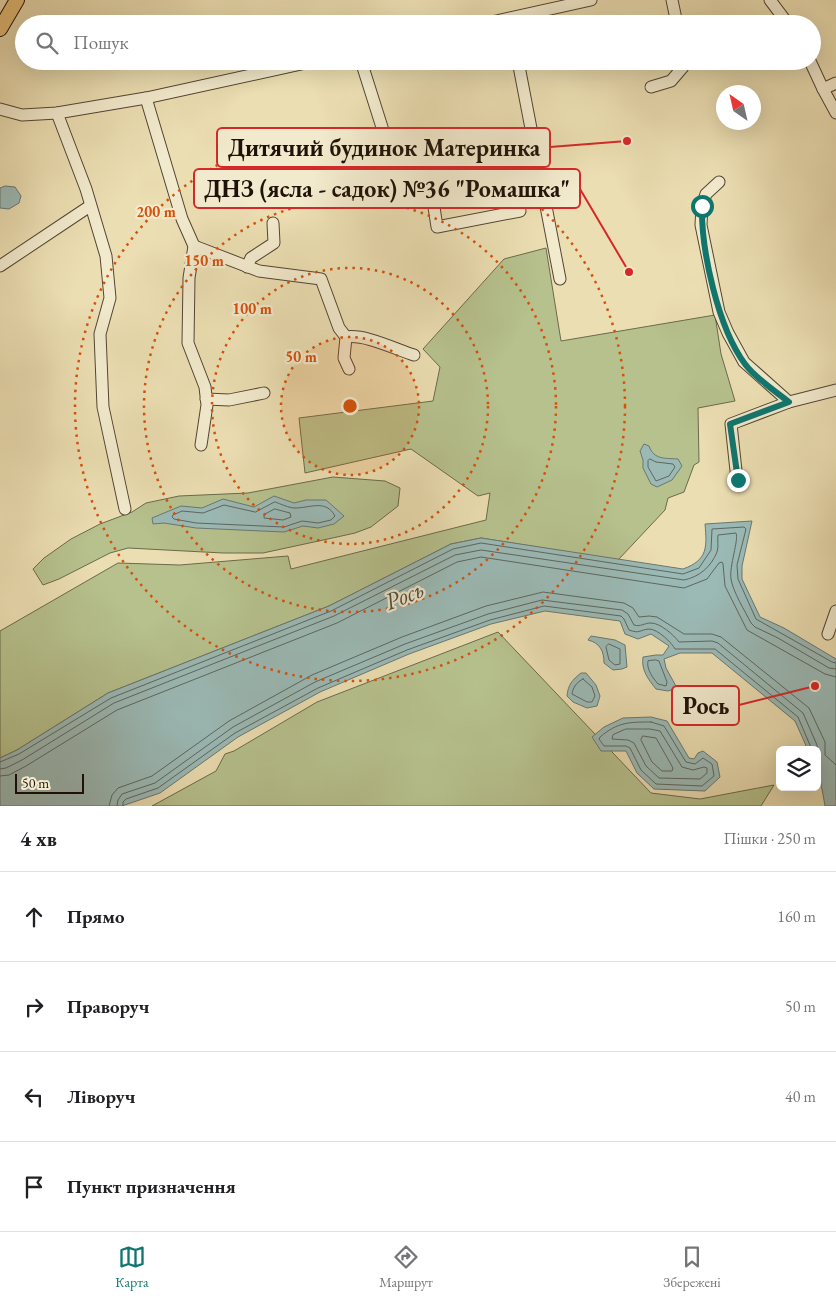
<!DOCTYPE html>
<html lang="uk">
<meta charset="utf-8">
<style>
body{margin:0;font-family:"EB Garamond",serif;background:#f2f2f2;color:#202124}
.controls{position:absolute;right:15px;bottom:15px;display:grid;overflow:hidden;border-radius:8px;box-shadow:0 5px 20px #0002}
.controls button{width:45px;height:45px;display:grid;place-items:center;padding:0;border:0;border-bottom:1px solid #e0e0e0;background:#fff;color:#202124;font:25px sans-serif}
.compass{position:absolute;left:716px;top:85px;width:45px;height:45px;border-radius:50%;background:#fff;box-shadow:0 5px 20px #0002;rotate:326deg}
.scale{position:absolute;left:15px;bottom:12px;width:69px;box-sizing:border-box;padding-left:5px;border:2px solid #201209;border-top:0;font-size:14px;line-height:18px;white-space:nowrap;color:#201209;-webkit-text-stroke:4px #f2eacd;paint-order:stroke}
.stop{position:absolute;width:15px;height:15px;margin:-11px;border:4px solid #0f766e;border-radius:50%;background:#fff}
.stop.end{background:#0f766e;border-color:#fff;box-shadow:0 1px 5px #0008}
.list{margin:0;padding:0;list-style:none}
h2{display:flex;justify-content:space-between;align-items:center;height:65px;margin:0;padding:0 20px;font-size:21px}
h2 small{font-size:16px;font-weight:400;color:#757577}
.list li{display:grid;grid-template-columns:32px 1fr auto;gap:15px;align-items:center;box-sizing:border-box;height:90px;padding:0 20px;border-top:1px solid #e0e0e0}
.list b{display:block;font-size:19px;white-space:nowrap}
.list em{font-size:16px;font-style:normal;color:#757577}
.icon{flex:none;width:28px;height:28px;fill:none;stroke:currentColor;stroke-width:2;stroke-linecap:round;stroke-linejoin:round}
.map{position:relative;flex:none;width:836px;height:806px;overflow:hidden}
.search{position:absolute;background:#fff;box-shadow:0 5px 20px #0002;left:15px;right:15px;top:15px;height:55px;display:flex;align-items:center;gap:12px;box-sizing:border-box;padding:0 18px;border-radius:28px;color:#757577;font-size:19px}
.sheet{height:425px;background:#fff}
nav{display:flex;justify-content:space-around;align-items:center;box-sizing:border-box;height:70px;border-top:1px solid #e0e0e0;background:#fff;font-size:14px;color:#757577}
nav a{display:grid;justify-items:center;gap:2px}
nav .on{color:#0f766e}
.map>svg:first-child{display:block}
</style>
<div class="map">
<svg width="836" height="806" viewBox="0 0 836 806">
<rect width="100%" height="100%" fill="#ebdeb2"/>
<filter id="stains"><feTurbulence type="fractalNoise" baseFrequency=".004" numOctaves="4"/><feColorMatrix values="0 0 0 0 .2 0 0 0 0 .09 0 0 0 0 .02 0 0 0 .5 -.17"/></filter>
<radialGradient id="worn" r=".72"><stop offset=".6" stop-color="#630" stop-opacity="0"/><stop offset="1" stop-color="#630" stop-opacity=".3"/></radialGradient>
<g fill="#b6c18d" stroke="#6b6a4b">
<polygon points="546,248 561,341 715,315 721,354 735,401 698,408 699,462 694,465 684,492 668,498 665,510 618,560 481,538 451,544 329,606 108,693 17,750 0,758 0,631 118,563 180,565 288,556 291,569 486,520 490,493 478,496 411,449 305,473 299,418 433,401 440,367 423,349 504,259"/>
<polygon points="333,477 385,481 400,488 398,506 371,527 355,533 337,537 263,553 223,553 128,548 110,553 59,579 43,585 33,569 44,558 71,539 100,524 132,512 146,503 179,496 248,493"/>
<polygon points="498,632 651,793 700,799 774,785 761,806 152,806 216,771 225,754 234,751 317,702"/>
</g>
<g fill="#9bbab6" stroke="#6a7771">
<polygon points="5,186 15,187 21,196 19,203 9,209 0,208 0,188"/>
<path d="M 644,444 L 649,446 C 654,460 665,458 678,459 L 682,466 L 672,480 L 657,487 L 651,484 L 643,468 L 643,460 L 640,451 Z"/>
<polygon points="274,496 294,503 306,500 326,500 344,516 334,524 318,528 303,526 284,532 196,528 164,523 153,524 152,518 181,506 202,508 223,499 254,507"/>
<path d="M 752,521 L 742,566 L 742,579 L 760,617 L 784,628 L 836,659 L 836,806 L 825,806 C 822,787 817,769 817,750 L 808,750 L 795,721 L 712,653 L 680,653 L 664,659 L 666,668 L 677,688 L 668,691 L 656,689 C 648,679 641,670 643,657 L 656,655 L 663,655 L 669,646 L 651,634 L 638,639 L 625,634 L 620,621 L 545,611 L 491,624 L 409,654 L 320,692 L 238,737 L 160,793 L 122,806 L 0,806 L 0,758 L 17,750 L 108,693 L 329,606 L 451,544 L 481,538 L 683,569 C 708,560 707,547 705,524 Z"/>
<path d="M 591,636 L 615,640 L 625,645 L 627,667 L 622,669 L 613,670 L 604,663 C 604,651 600,643 588,640 Z"/>
<path d="M 581,673 L 586,673 L 596,685 L 600,696 L 597,706 L 587,708 L 573,702 L 567,696 C 568,685 572,680 581,673 Z"/>
<polygon points="651,717 667,721 689,758 694,759 698,753 703,751 717,762 720,777 705,791 654,789 637,773 626,751 601,751 592,737 604,727 623,718"/>
</g>
<g fill="none" stroke-linecap="round" stroke-linejoin="round">
<g stroke="#5e6660" stroke-width="1">
<polygon points="650,459 656,462 673,464 675,467 669,476 656,481 648,467 648,461"/>
<path d="M 275,502 C 281,504 289,508 295,508 C 310,508 326,499 335,516 L 331,520 L 318,523 L 302,521 L 284,527 L 196,523 L 174,519 L 172,517 L 173,515 L 182,511 L 203,513 L 224,505 L 255,512 Z"/>
<polygon points="275,509 290,513 291,517 283,520 264,518 264,515"/>
<polygon points="609,644 620,649 620,664 615,665 609,660 606,647"/>
<path d="M 656,660 L 659,661 L 667,682 L 666,686 L 658,684 C 653,678 646,669 648,661 Z"/>
<path d="M 583,679 L 592,687 L 595,696 L 592,702 L 587,702 L 572,694 C 573,687 577,682 583,679 Z"/>
<path d="M 651,722 L 664,726 L 686,762 L 695,764 L 703,758 L 712,764 L 714,776 L 702,786 L 656,784 L 641,770 L 630,748 L 626,746 L 604,746 L 599,739 L 600,737 C 618,722 629,722 651,722 Z"/>
<polygon points="626,729 650,729 660,731 682,767 693,770 704,767 707,768 707,773 700,779 659,778 646,766 634,743 628,740 612,739 613,735"/>
<polygon points="643,736 656,738 673,768 672,771 662,771 652,762 641,740"/>
<polyline points="0,762 19,754 111,698 331,611 453,549 481,543 683,574 699,568 711,550 712,529 744,527 746,529 737,565 738,579 756,619 832,662 836,663"/>
<path d="M 0,769 L 6,768 L 22,760 L 114,703 L 334,616 L 455,555 L 481,550 L 684,580 C 699,577 711,567 717,552 C 719,546 717,540 718,535 L 736,533 C 739,540 729,566 731,579 C 733,592 745,611 751,623 L 755,627 L 778,638 L 829,668 L 836,669"/>
<polyline points="0,776 9,775 26,766 117,710 337,623 457,562 481,557 684,588 707,579 719,563 722,562 723,564 725,586 747,630 825,674 836,677"/>
<polyline points="109,806 112,795 118,788 152,776 229,721 312,675 402,637 486,606 543,592 624,603 633,608 639,617 649,616 657,617 684,634 712,634 721,637 809,708 825,742 825,755 836,765"/>
<path d="M 117,806 L 118,800 L 122,794 L 155,783 L 233,727 L 315,682 L 405,644 L 488,614 L 542,600 L 622,610 L 628,614 L 634,625 C 641,627 644,623 651,623 C 660,623 674,635 679,642 L 712,641 L 718,643 L 803,713 L 817,745 L 817,753"/>
<path d="M 123,806 L 123,802 L 126,799 L 158,788 L 235,733 L 318,688 L 407,650 L 490,620 L 544,606 L 621,616 L 624,619 L 629,630 C 640,634 639,630 649,629 C 658,629 672,643 675,649 L 715,649 L 798,717 L 812,750"/>
</g>
<g stroke="#534533" stroke-width="13">
<g id="minor">
<polyline points="672,0 677,24"/>
<polyline points="770,0 788,24"/>
<polyline points="483,24 591,0"/>
<polyline points="361,61 387,143 423,177 432,194 437,227 520,211 513,166 536,161"/>
<polyline points="518,61 560,279"/>
<polyline points="810,61 823,89 836,113"/>
<polyline points="651,87 671,81 683,67 683,61"/>
<polyline points="823,89 836,83"/>
<polyline points="146,98 182,219 194,246 189,278 188,343 205,387 207,405 201,445"/>
<polyline points="0,109 22,115 57,113 146,98 315,61"/>
<polyline points="57,113 86,189 106,256 110,298 100,334 103,407 125,509"/>
<polyline points="411,167 511,149 513,166"/>
<polyline points="719,182 706,194 702,206 701,225 719,312 728,333 744,362 789,402"/>
<polyline points="194,246 259,271 321,279 339,328 346,337 344,358 349,369"/>
<polyline points="0,266 90,206"/>
<polyline points="247,267 251,258 274,243 273,223"/>
<path d="M 346,337 C 365,334 395,349 414,355"/>
<polyline points="206,399 229,400 264,393"/>
<polyline points="737,480 731,424 789,402 836,390"/>
<polyline points="828,634 836,611"/>
</g>
</g>
<g stroke="#201209" stroke-width="16">
<polyline id="major" points="0,29 17,0"/>
</g>
<use href="#minor" stroke="#f2eacd" stroke-width="11"/>
<use href="#major" stroke="#e6bf79" stroke-width="14"/>
</g>
<g fill="none" stroke-linecap="round" stroke-linejoin="round">
<path stroke="#0f766e" stroke-width="6" d="M 702,206 C 701,250 718,328 745,364 C 755,378 775,391 789,402 L 730,424 L 738,480"/>
</g>
<circle cx="350" cy="406" r="69" fill="#d4520c" fill-opacity=".12"/>
<g fill="none" stroke="#d4520c" stroke-width="2.5" stroke-dasharray="2.5 5">
<circle cx="350" cy="406" r="69"/>
<circle cx="350" cy="406" r="138"/>
<circle cx="350" cy="406" r="206"/>
<circle cx="350" cy="406" r="275"/>
</g>
<g text-anchor="middle" dominant-baseline="central" stroke-width="4.5" stroke-linejoin="round" paint-order="stroke">
<g font-size="24" font-style="italic" fill="#4b4d46" stroke="#f2eacd">
<text transform="translate(404 595) rotate(-22)">Рось</text>
</g>
</g>
<circle cx="350" cy="406" r="8" fill="#d4520c" stroke="#f2eacd" stroke-width="2.5"/>
<g font-size="15" text-anchor="middle" font-weight="bold" fill="#d4520c" stroke="#f2eacd" stroke-width="4.5" stroke-linejoin="round" paint-order="stroke">
<text x="156" y="217">200 m</text>
<text x="204" y="266">150 m</text>
<text x="252" y="314">100 m</text>
<text x="301" y="362">50 m</text>
</g>
<path fill="none" stroke="#d62828" stroke-width="2" d="M627 141L550 147M629 272L580 189M815 686L739 705"/>
<g fill="#d62828" stroke="#f2eacd" stroke-width="2">
<circle cx="627" cy="141" r="5"/>
<circle cx="629" cy="272" r="5"/>
<circle cx="815" cy="686" r="5"/>
</g>
<g fill="#f2eacd" stroke="#d62828" stroke-width="2">
<rect x="217" y="128" width="333" height="39" rx="5"/>
<rect x="194" y="169" width="386" height="39" rx="5"/>
<rect x="672" y="686" width="67" height="39" rx="5"/>
</g>
<g font-size="24" text-anchor="middle" font-weight="bold" fill="#201209">
<text x="384" y="156">Дитячий будинок Материнка</text>
<text x="387" y="197">ДНЗ (ясла - садок) №36 "Ромашка"</text>
<text x="706" y="714">Рось</text>
</g>
<rect width="100%" height="100%" filter="url(#stains)"/>
<rect width="100%" height="100%" fill="url(#worn)"/>
</svg>
<div class="controls">
<button><svg class="icon" aria-label="layers" viewBox="0 0 24 24"><path d="M12 4l9 5-9 5-9-5zM3 14l9 5 9-5"/></svg></button>
</div>
<svg class="compass" viewBox="-18 -18 36 36"><path d="M0-13l5 13h-10z" fill="#e53935"/><path d="M0 13l5-13h-10z" fill="#757577"/></svg>
<div class="scale">50 m</div>
<div class="stop" style="left:702px;top:206px"></div>
<div class="stop end" style="left:738px;top:480px"></div>
<div class="search"><svg class="icon" aria-label="search" viewBox="0 0 24 24"><circle cx="10" cy="10" r="6"/><path d="M15 15l6 6"/></svg>Пошук</div>
</div>
<section class="sheet">
<h2>4 хв<small>Пішки · 250 m</small></h2>
<ul class="list">
<li><svg class="icon" aria-label="ahead" viewBox="0 0 24 24"><path d="M12 20V5M6 11l6-6 6 6"/></svg><div><b>Прямо</b></div><em>160 m</em></li>
<li><svg class="icon" aria-label="right" viewBox="0 0 24 24"><path d="M7 20v-9h11M14 6l5 5-5 5"/></svg><div><b>Праворуч</b></div><em>50 m</em></li>
<li><svg class="icon" aria-label="left" viewBox="0 0 24 24"><path d="M17 20v-9H6M10 6l-5 5 5 5"/></svg><div><b>Ліворуч</b></div><em>40 m</em></li>
<li><svg class="icon" aria-label="arrive" viewBox="0 0 24 24"><path d="M6 21V4h12l-3 4 3 4H6"/></svg><div><b>Пункт призначення</b></div></li>
</ul>
</section>
<nav>
<a class="on"><svg class="icon" aria-label="map" viewBox="0 0 24 24"><path d="M3 6l6-2 6 2 6-2v14l-6 2-6-2-6 2zM9 4v14M15 6v14"/></svg>Карта</a>
<a><svg class="icon" aria-label="directions" viewBox="0 0 24 24"><path d="M12 3l9 9-9 9-9-9zM9 14v-3h6M13 9l2 2-2 2"/></svg>Маршрут</a>
<a><svg class="icon" aria-label="saved" viewBox="0 0 24 24"><path d="M7 4h10v16l-5-4-5 4z"/></svg>Збережені</a>
</nav>
